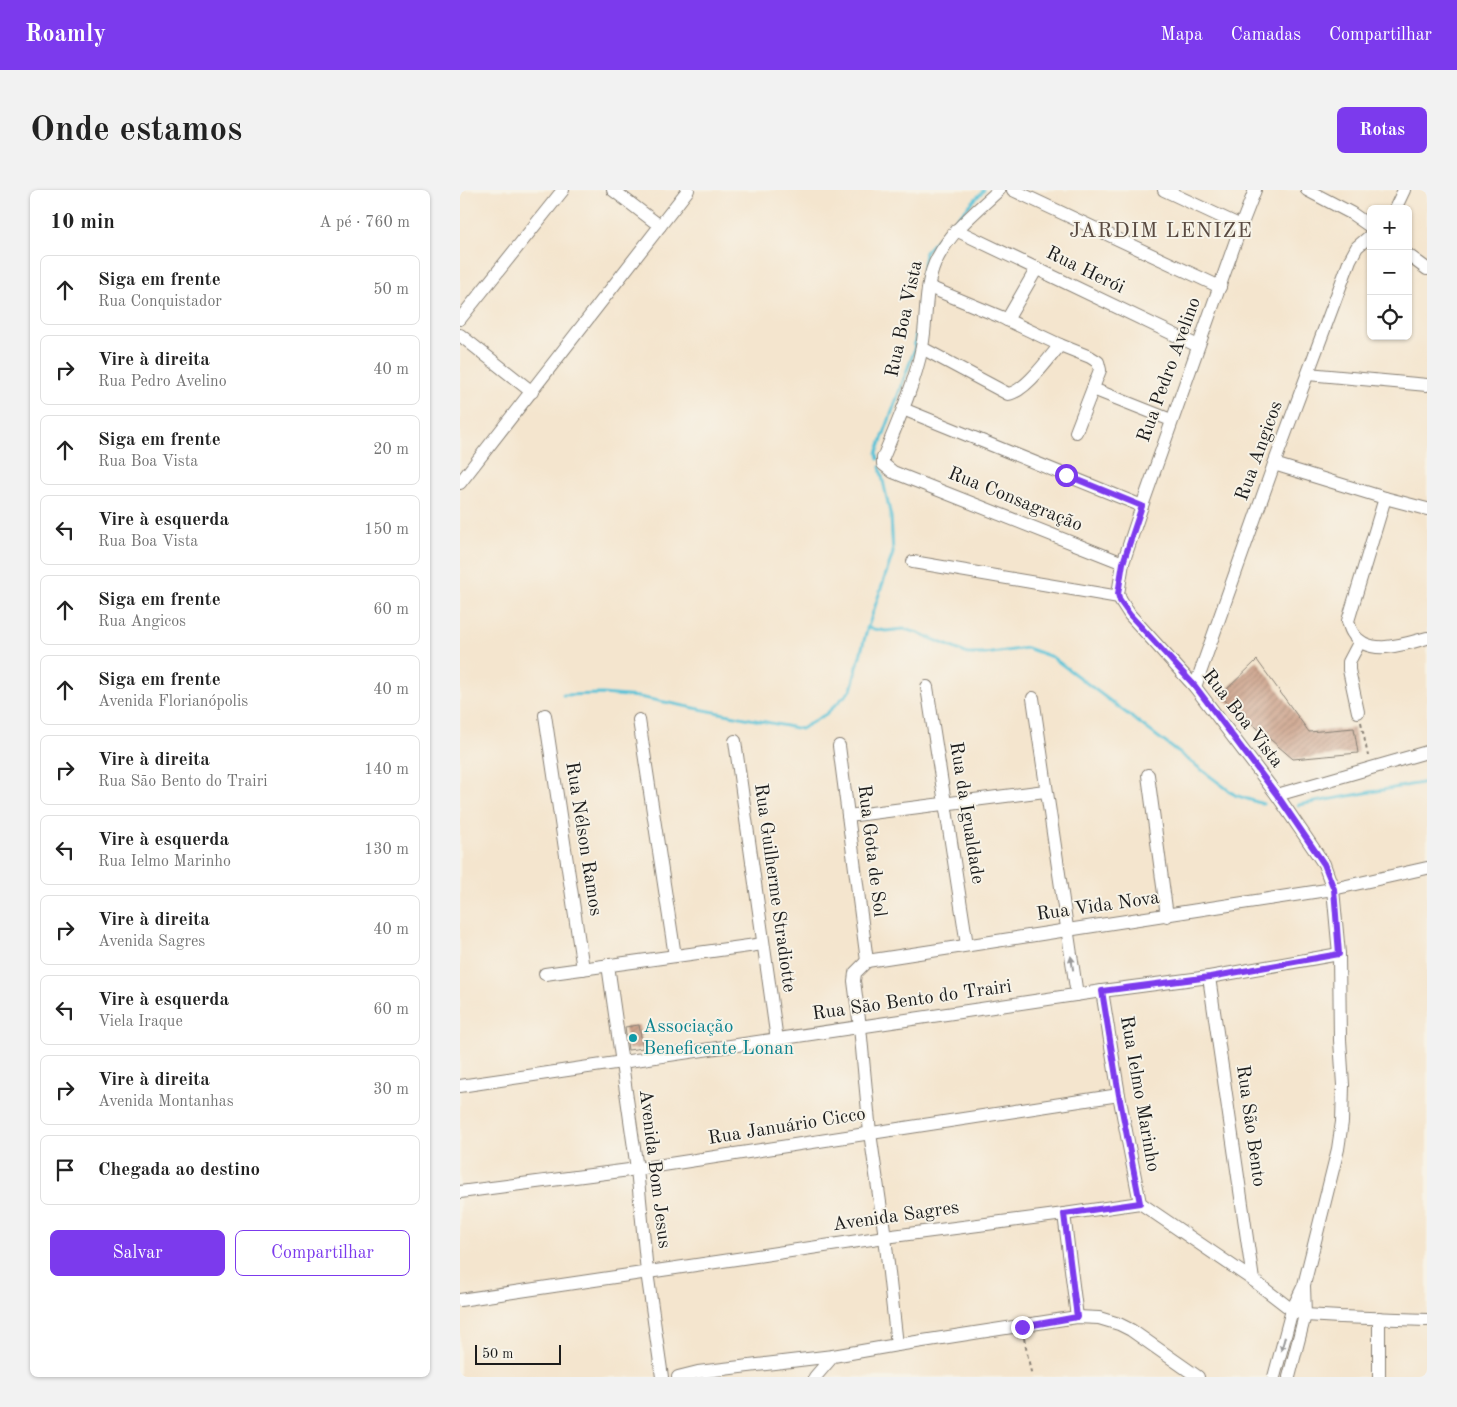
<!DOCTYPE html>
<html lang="pt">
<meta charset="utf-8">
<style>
body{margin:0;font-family:"Old Standard TT",serif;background:#f2f2f2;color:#222}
.controls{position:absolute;right:15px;top:15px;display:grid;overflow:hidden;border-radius:8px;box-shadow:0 1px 4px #0004}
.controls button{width:45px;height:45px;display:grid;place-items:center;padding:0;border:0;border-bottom:1px solid #e0e0e0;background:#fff;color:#222;font:25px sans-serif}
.scale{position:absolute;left:15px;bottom:12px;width:86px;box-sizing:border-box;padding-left:5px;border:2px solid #1c1c1c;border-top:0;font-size:14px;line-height:18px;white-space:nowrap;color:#1c1c1c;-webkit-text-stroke:4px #f7f3e8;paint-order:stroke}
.stop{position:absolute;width:15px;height:15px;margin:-11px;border:4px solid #7c3aed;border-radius:50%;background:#fff}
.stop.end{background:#7c3aed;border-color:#fff;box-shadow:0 1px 5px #0008}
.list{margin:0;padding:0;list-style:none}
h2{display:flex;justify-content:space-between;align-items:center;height:65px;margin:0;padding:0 20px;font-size:21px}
h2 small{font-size:16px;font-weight:400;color:#767676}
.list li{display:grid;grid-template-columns:32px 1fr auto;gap:15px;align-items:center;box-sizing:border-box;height:70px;margin:0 10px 10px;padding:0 10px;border:1px solid #e0e0e0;border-radius:8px}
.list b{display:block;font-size:19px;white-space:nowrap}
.list p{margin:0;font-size:16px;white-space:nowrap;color:#767676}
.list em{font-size:16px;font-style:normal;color:#767676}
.actions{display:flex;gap:10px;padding:15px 20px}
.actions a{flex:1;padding:11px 0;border:1px solid #7c3aed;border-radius:8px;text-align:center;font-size:18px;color:#7c3aed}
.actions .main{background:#7c3aed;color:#fff}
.icon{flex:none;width:28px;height:28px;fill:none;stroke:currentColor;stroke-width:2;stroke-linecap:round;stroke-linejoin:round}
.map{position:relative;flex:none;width:967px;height:1187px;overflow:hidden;border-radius:8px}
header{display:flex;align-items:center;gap:30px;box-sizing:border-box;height:70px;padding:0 25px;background:#7c3aed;color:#fff}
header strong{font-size:24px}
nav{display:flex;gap:28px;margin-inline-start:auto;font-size:18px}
.intro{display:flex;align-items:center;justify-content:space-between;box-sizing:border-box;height:120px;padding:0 30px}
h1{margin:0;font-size:35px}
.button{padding:12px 22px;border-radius:8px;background:#7c3aed;color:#fff;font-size:18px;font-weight:700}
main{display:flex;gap:30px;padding:0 30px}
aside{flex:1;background:#fff;border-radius:8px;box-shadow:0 1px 4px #0004}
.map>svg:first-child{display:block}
</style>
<header>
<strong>Roamly</strong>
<nav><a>Mapa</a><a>Camadas</a><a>Compartilhar</a></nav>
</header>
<div class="intro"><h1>Onde estamos</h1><a class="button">Rotas</a></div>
<main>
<aside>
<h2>10 min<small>A pé · 760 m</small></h2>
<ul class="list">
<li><svg class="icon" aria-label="ahead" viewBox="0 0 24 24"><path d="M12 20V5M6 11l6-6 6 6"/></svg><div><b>Siga em frente</b><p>Rua Conquistador</p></div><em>50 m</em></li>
<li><svg class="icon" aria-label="right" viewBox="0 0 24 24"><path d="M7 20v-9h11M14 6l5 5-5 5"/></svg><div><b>Vire à direita</b><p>Rua Pedro Avelino</p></div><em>40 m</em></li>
<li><svg class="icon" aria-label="ahead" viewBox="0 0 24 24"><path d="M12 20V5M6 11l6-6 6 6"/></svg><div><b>Siga em frente</b><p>Rua Boa Vista</p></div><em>20 m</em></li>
<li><svg class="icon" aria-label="left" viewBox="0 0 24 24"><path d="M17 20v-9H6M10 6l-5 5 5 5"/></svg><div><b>Vire à esquerda</b><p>Rua Boa Vista</p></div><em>150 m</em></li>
<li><svg class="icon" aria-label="ahead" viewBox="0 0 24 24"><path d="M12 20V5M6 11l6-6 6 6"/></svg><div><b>Siga em frente</b><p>Rua Angicos</p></div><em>60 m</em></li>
<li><svg class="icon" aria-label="ahead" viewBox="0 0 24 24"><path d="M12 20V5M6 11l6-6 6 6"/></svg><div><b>Siga em frente</b><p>Avenida Florianópolis</p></div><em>40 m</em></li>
<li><svg class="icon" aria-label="right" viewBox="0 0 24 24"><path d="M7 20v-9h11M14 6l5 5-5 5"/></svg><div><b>Vire à direita</b><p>Rua São Bento do Trairi</p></div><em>140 m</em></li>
<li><svg class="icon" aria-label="left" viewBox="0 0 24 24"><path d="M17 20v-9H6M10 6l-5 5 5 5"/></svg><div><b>Vire à esquerda</b><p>Rua Ielmo Marinho</p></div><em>130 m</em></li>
<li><svg class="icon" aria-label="right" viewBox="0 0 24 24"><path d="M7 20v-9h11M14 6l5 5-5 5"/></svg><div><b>Vire à direita</b><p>Avenida Sagres</p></div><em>40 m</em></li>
<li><svg class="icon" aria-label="left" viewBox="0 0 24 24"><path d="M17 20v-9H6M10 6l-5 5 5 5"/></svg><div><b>Vire à esquerda</b><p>Viela Iraque</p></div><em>60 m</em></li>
<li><svg class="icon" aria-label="right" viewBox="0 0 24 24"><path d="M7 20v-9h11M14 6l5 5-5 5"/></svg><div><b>Vire à direita</b><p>Avenida Montanhas</p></div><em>30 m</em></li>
<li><svg class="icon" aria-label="arrive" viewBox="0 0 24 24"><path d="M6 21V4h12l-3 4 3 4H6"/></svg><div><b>Chegada ao destino</b></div></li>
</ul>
<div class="actions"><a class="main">Salvar</a><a>Compartilhar</a></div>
</aside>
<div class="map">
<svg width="967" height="1187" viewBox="0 0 967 1187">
<defs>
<pattern id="building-hatch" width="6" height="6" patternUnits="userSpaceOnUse" patternTransform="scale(1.25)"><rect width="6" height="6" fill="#cb9f87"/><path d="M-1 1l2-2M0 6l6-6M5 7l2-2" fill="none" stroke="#a4816e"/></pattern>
</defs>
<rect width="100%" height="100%" fill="#f7f3e8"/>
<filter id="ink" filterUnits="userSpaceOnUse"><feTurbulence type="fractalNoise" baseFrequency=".02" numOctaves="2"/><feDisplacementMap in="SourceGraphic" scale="10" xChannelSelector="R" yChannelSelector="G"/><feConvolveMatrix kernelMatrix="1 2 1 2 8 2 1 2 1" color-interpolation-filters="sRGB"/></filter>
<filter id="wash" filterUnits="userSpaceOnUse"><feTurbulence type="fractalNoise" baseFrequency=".0096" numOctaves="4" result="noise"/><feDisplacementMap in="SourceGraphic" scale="20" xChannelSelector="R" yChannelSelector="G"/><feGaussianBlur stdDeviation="1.12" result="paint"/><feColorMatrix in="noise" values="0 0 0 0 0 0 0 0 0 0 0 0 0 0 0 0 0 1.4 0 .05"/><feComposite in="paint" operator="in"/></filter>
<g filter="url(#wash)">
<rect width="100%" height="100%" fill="#f4e5ce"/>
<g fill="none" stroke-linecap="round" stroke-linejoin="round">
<g stroke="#5ac2d7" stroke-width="3">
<polyline points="418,269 417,263 454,161 465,62 524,0"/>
<polyline points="407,438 426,441 444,439 458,443 508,464 525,464 567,458 592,467 775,605 803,614"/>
<polyline points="103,505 142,504 179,507 341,539 366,524 391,500 406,443 433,363 431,327 420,277"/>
<polyline points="838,615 967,592"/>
</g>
</g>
<g id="blocks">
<g fill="url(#building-hatch)">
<polygon points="797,470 849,542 894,538 898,563 833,569 760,506"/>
<polygon points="179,835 183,858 168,860 165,837"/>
</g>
</g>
</g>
<g filter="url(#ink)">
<use href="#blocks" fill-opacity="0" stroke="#888075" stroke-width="1"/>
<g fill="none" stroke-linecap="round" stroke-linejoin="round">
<g stroke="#888075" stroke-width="14">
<g id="minor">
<polyline points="153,0 200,36"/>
<path d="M 539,0 C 517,21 492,40 478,67 C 463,94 468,127 462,157 C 455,193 437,234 423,268 L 423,274 L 433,282 L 663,373"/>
<polyline points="553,0 760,97"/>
<polyline points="704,0 781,36"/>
<polyline points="795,0 781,36 682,316 663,373 658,404 661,411 670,425 735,497 817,605 864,674 873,699 879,764 880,850 883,895 882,932 878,959 844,1095 832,1120 814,1187"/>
<polyline points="847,0 891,23 911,37"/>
<polyline points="935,19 944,0"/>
<polyline points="496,40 738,156"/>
<polyline points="948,65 967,79"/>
<polyline points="469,97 541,127 600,155 630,167 638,172 640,180 616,242"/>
<polyline points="0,129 103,0"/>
<polyline points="547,130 577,78"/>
<polyline points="0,145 72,202"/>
<path d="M 462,158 L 548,204 C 565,202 589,168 600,155"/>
<polyline points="848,184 967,195"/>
<polyline points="633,199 711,230"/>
<polyline points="443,219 682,316"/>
<polyline points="814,274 925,308 967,319"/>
<polyline points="0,293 228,0"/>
<path d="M 925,308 L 888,431 C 889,434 890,439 892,442 C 907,468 945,454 967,448"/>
<polyline points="453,372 659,407"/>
<polyline points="467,497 507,755"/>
<polyline points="735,497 814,274 890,70 897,57 911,45"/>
<polyline points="573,508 617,805"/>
<polyline points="898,522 889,480 889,472 900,451"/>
<polyline points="85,525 123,779"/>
<polyline points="179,530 215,766"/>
<polyline points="275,551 317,850"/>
<polyline points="379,556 407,771"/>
<polyline points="688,585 707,726"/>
<polyline points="817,605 967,562"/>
<polyline points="388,626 585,601"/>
<polyline points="407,771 873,699 967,678"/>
<polyline points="407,771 395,783 394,791 400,837 410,943 425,1047 437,1155"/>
<polyline points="148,775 177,979 187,1082 202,1187"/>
<polyline points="85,784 303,754"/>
<polyline points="749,787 793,1090"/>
<polyline points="642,801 659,905 680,1013"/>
<polyline points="0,896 642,801 749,787 879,764"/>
<polyline points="0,1002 177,979 659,905"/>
<polyline points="604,1024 617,1127"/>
<polyline points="0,1110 425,1047 604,1024 680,1013 793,1090 832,1120 845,1125 880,1127 967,1130"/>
<polyline points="218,1187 238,1182 373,1166"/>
<polyline points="355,1187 373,1166 437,1155 617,1127 639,1128 659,1134 671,1140 738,1187"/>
<polyline points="829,1187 845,1125 844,1096"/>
<polyline points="919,1187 919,1128"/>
</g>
</g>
<g stroke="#888075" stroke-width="2" stroke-dasharray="4 4" stroke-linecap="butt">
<polyline points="901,532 908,566"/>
<polyline points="564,1148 572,1187"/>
</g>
<use href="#minor" stroke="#fff" stroke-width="12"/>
</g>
<defs><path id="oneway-solid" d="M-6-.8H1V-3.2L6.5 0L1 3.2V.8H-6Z" transform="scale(1.25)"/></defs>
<g fill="#999">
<use href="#oneway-solid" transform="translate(612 773) rotate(-99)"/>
<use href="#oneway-solid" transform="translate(823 1154) rotate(105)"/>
</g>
</g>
<g fill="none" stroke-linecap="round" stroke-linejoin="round" filter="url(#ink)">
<polyline stroke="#7c3aed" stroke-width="6" points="562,1137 617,1127 604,1024 680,1013 659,905 642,801 750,787 879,764 874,699 864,674 817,605 735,496 670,425 660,411 658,404 663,373 682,316 606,285"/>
</g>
<circle fill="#0f9aa8" stroke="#f7f3e8" stroke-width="2" cx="173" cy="848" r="5"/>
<g text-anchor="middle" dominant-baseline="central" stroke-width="4" stroke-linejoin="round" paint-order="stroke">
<g font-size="19" fill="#1c1c1c" stroke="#f7f3e8">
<text transform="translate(625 81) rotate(26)">Rua Herói</text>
<text transform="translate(445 129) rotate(-78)">Rua Boa Vista</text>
<text transform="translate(710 180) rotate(-70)">Rua Pedro Avelino</text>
<text transform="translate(800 261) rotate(-70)">Rua Angicos</text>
<text transform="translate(555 310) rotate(22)">Rua Consagração</text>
<text transform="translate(782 529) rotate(52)">Rua Boa Vista</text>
<text transform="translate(506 623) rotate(81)">Rua da Igualdade</text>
<text transform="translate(123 649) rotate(81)">Rua Nélson Ramos</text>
<text transform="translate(411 661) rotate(83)">Rua Gota de Sol</text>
<text transform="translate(314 698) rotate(82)">Rua Guilherme Stradiotte</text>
<text transform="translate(638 717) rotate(-8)">Rua Vida Nova</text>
<text transform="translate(452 811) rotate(-8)">Rua São Bento do Trairi</text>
<text transform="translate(679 904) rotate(80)">Rua Ielmo Marinho</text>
<text transform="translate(790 936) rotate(82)">Rua São Bento</text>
<text transform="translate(327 937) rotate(-9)">Rua Januário Cicco</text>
<text transform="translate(194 979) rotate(83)">Avenida Bom Jesus</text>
<text transform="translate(436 1027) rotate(-8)">Avenida Sagres</text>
</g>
<g font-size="19" fill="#0d838f" stroke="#f7f3e8" text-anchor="start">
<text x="183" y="837">Associação<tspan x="183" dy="22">Beneficente Lonan</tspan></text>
</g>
<g font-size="21" letter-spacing="1" fill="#594a41" stroke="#f7f3e8">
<text x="701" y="41">JARDIM LENIZE</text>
</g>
</g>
</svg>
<div class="controls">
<button>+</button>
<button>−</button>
<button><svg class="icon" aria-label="locate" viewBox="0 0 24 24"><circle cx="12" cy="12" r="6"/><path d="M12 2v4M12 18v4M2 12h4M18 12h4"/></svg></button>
</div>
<div class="scale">50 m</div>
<div class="stop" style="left:606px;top:285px"></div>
<div class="stop end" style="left:562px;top:1137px"></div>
</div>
</main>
